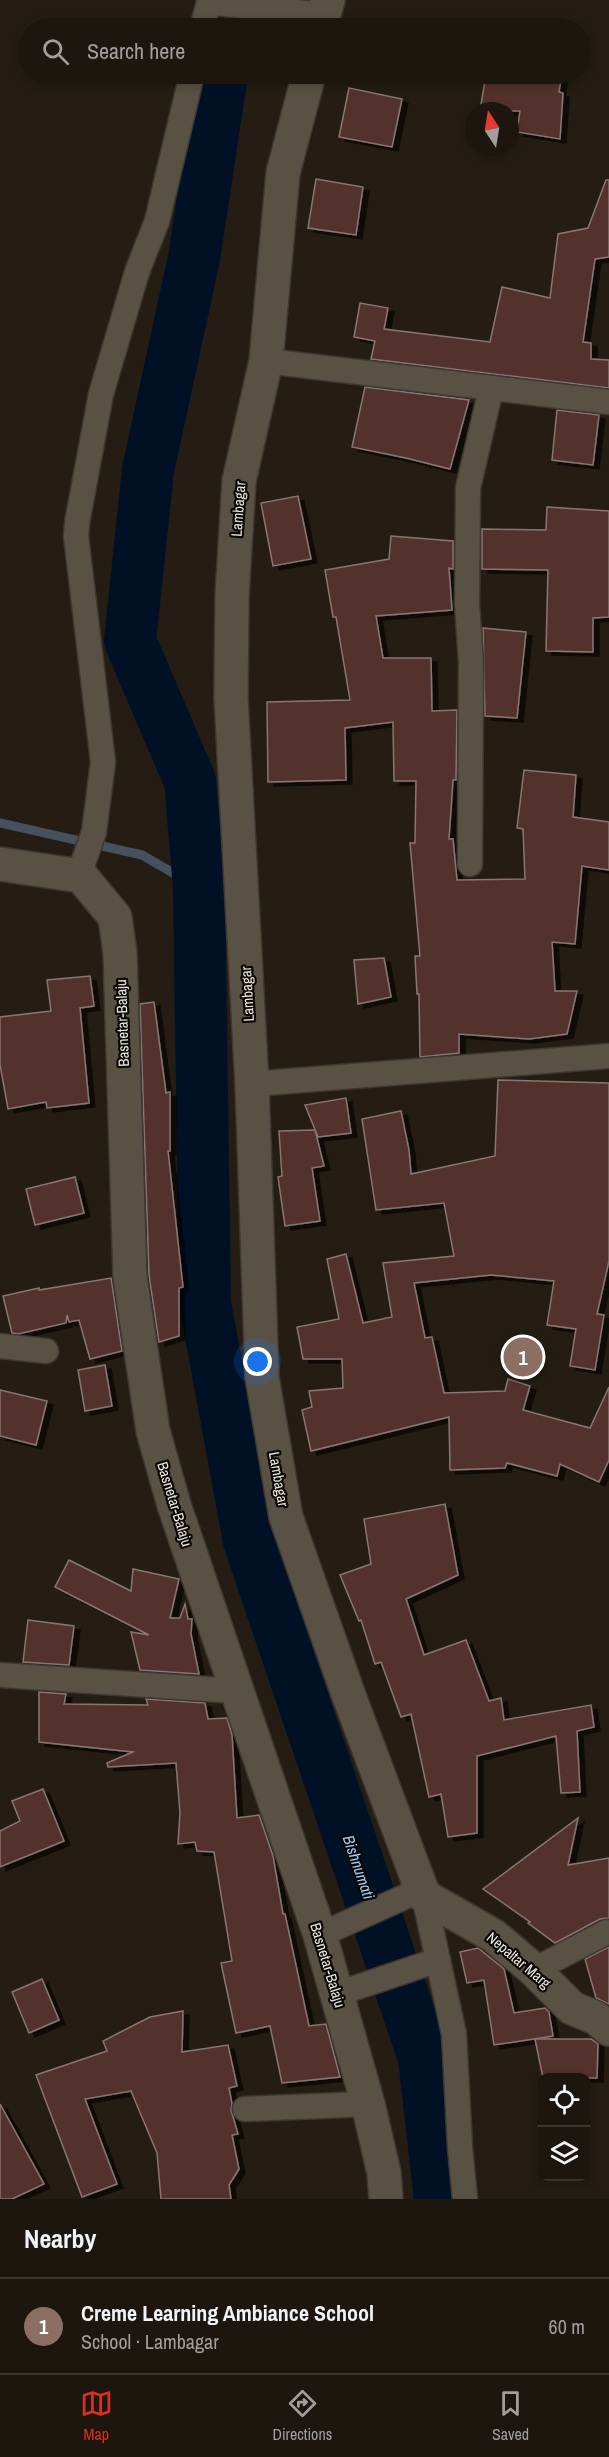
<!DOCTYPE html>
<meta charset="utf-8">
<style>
body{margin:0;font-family:"Archivo Narrow",sans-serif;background:#29231c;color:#f1f3f6}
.controls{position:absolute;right:18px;bottom:18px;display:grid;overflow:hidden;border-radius:12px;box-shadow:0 3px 9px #0003}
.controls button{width:54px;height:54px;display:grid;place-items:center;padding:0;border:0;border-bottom:2px solid #3a352e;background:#1c160e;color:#f1f3f6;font:30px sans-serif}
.compass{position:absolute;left:465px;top:102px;width:54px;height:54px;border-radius:50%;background:#1c160e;box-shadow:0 3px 9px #0003;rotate:348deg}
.you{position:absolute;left:258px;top:1362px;width:21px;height:21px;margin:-15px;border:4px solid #fff;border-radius:50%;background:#1a73e8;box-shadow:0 0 0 9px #1a73e833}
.badge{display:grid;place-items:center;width:39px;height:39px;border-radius:50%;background:#d93025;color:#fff;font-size:20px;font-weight:700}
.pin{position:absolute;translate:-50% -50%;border:3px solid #fff;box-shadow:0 2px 6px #0006}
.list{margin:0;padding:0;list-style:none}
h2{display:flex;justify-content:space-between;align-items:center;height:78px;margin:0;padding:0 24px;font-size:26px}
h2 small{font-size:20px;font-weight:400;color:#a09f9e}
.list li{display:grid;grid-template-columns:39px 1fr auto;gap:18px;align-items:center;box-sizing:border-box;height:96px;padding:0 24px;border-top:2px solid #3a352e}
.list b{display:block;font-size:22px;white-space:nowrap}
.list p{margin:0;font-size:20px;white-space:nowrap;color:#a09f9e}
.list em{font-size:20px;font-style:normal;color:#a09f9e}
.icon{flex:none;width:33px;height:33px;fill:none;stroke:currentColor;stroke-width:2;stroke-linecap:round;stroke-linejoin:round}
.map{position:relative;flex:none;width:609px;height:2199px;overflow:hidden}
.search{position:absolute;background:#1c160e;box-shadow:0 3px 9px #0003;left:18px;right:18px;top:18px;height:66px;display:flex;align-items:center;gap:15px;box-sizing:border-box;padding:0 21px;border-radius:33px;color:#a09f9e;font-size:22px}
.sheet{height:174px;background:#1c160e}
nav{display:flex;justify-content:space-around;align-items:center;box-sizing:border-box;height:84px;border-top:2px solid #3a352e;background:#1c160e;font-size:16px;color:#a09f9e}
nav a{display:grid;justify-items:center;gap:3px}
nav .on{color:#d93025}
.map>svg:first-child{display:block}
</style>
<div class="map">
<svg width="609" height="2199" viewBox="0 0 609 2199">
<defs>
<filter id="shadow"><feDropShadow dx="6" dy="4" stdDeviation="0" flood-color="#0009"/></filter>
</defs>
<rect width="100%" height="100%" fill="#251d13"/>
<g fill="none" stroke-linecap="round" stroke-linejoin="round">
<polyline stroke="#46515d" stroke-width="9" points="0,823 142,855 199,888"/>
<g stroke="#001126" stroke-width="52">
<polyline points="228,28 233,0"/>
<polyline points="222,74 194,258 148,470 130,641 190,781 199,888 205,1303 249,1541 424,2058 440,2199"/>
</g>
</g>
<g fill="#52302e" stroke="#887674" stroke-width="1.5" filter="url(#shadow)">
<polygon points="486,74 562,74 559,92 563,93 560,139 517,132 520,111 480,111"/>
<polygon points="349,88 402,99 392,147 339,137"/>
<polygon points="316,179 363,187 356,235 308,228"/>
<polygon points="606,180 609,180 609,257 595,259 583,342 591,343 591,359 609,360 609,388 371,359 375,341 354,337 360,303 388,308 384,329 490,342 502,287 550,298 558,234 588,228"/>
<polygon points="365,387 469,400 450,469 406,458 352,447"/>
<polygon points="557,410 599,415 593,465 552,460"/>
<polygon points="298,496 311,559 273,566 261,503"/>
<polygon points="547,507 609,511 609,617 593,618 593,652 546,651 548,570 482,569 482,529 546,530"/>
<polygon points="391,536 453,541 453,569 449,568 452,610 376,616 383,658 431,658 432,711 457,710 456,780 453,780 449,839 453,839 457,880 525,879 523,829 517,828 524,770 576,775 573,817 609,822 609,870 582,866 575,944 552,942 555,991 577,991 567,1034 529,1039 459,1034 459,1053 420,1057 419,994 417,994 415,956 420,956 410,843 415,843 416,781 394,781 393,722 345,728 346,780 268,782 267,702 350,700 336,617 333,617 325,570 389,559"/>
<polygon points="483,628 526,632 517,718 485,716"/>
<polygon points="384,958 391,997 358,1004 354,960"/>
<polygon points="90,976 94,1006 80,1008 89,1103 47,1108 46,1102 8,1109 0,1065 0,1017 51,1011 47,980"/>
<polygon points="154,1002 166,1093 170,1092 170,1151 168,1151 183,1287 179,1288 179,1336 159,1342 149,1275 140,1004"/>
<polygon points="498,1080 609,1083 609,1261 597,1314 604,1315 595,1370 570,1366 576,1329 547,1325 554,1281 491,1275 414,1283 425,1338 432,1337 444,1393 505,1391 508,1379 530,1386 523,1410 590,1428 609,1387 609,1460 599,1482 560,1464 557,1476 507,1463 505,1468 450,1470 449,1417 311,1451 302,1410 312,1407 309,1391 343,1388 342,1359 303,1359 297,1327 339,1319 327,1259 346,1254 363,1323 392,1317 383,1263 454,1256 444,1203 376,1210 362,1119 401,1111 409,1150 411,1174 495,1156"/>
<polygon points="346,1098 351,1133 318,1137 305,1105"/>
<polygon points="315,1130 324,1166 312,1168 320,1221 285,1226 278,1177 282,1176 279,1131"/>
<polygon points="75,1177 84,1213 35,1225 26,1189"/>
<polygon points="111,1278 122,1351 90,1359 79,1320 69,1322 67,1315 66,1323 18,1334 12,1333 3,1296 39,1288 39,1290"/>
<polygon points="105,1365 112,1406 85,1411 78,1370"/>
<polygon points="0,1390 47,1401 36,1445 0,1436"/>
<polygon points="445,1504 458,1575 406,1599 424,1655 466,1640 489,1701 501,1698 504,1720 591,1705 594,1727 577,1731 580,1792 561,1793 556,1736 477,1756 477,1833 448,1837 441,1794 429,1797 411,1714 401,1717 381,1662 375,1664 361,1620 359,1621 340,1575 371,1564 364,1519"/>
<polygon points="69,1560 131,1591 133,1569 179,1579 170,1618 180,1618 185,1604 188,1619 192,1619 191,1634 199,1674 140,1670 131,1632 149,1635 55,1587"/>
<polygon points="28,1620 74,1626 69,1665 23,1662"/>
<polygon points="39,1692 66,1694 64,1704 148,1705 146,1699 205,1703 208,1719 227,1718 232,1735 237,1818 259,1815 273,1856 283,1914 285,1914 309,2026 326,2024 340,2077 282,2083 270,2026 236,2033 221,1963 232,1961 214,1852 197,1851 195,1842 178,1844 180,1813 176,1763 108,1767 107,1763 133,1752 39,1742"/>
<polygon points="43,1789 64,1841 0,1867 0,1831 20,1821 12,1801"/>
<polygon points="578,1818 568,1865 609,1858 609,1918 600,1919 555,1943 528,1923 530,1922 483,1889"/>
<polygon points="609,1947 609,2004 596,1998 585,1959"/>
<polygon points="478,1948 504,1969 514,2013 545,2008 549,2012 553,2036 494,2045 484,1980 467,1983 460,1952"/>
<polygon points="42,1979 59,2020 29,2033 12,1992"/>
<polygon points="183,2011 182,2052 228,2045 237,2086 229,2088 232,2104 231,2110 238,2134 232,2135 239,2169 229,2185 231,2199 161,2199 157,2153 131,2091 85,2099 117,2184 82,2197 36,2075 107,2051 103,2041 150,2017"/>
<polygon points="535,2039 591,2039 598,2044 597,2078 543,2078"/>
<polygon points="0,2104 44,2184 12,2199 0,2199"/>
</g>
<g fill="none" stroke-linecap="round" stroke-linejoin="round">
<g stroke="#3e3832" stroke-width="27">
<g id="street">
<polyline points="209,0 209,2 224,4 324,15"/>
<polyline points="202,28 209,2"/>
<polyline points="266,361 609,402"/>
<polyline points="470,864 471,662 467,604 468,488 491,389"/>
<polyline points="81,876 83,863 94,832 103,762 76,536 77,523 101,394 137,272 157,221 192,74"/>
<polyline points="252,1084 609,1056"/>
<polyline points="0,1346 46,1351"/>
<polyline points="0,1675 236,1691"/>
<polyline points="424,1896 454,2034 460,2147 465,2199"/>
<polyline points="320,1935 420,1890"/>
<polyline points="534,1970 607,1932"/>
<polyline points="337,1994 438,1960"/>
<polyline points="245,2109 368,2104"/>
</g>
</g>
<g stroke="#3e3832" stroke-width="36">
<g id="secondary">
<polyline points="320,28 328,0"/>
<polyline points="309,74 283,173 266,361 239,481 232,596 231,698 252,1084 262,1377 286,1517 349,1696 424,1896 494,1936 534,1970 572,2008 596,2018 609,2029"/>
<polyline points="0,864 81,876 115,917 120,953 130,1277 153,1431 174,1505 320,1935 368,2104 384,2173 386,2199"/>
</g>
</g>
<use href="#street" stroke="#5a5145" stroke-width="24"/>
<use href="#secondary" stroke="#5a5145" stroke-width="33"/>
</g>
<g text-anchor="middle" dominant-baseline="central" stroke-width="4.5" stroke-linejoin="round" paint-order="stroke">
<g font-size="15" fill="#eae5de" stroke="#0b0805">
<text transform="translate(238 509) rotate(-86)">Lambagar</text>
<text transform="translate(247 994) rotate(-93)">Lambagar</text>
<text transform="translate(122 1023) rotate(-92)">Basnetar-Balaju</text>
<text transform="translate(279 1479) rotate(80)">Lambagar</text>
<text transform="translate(175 1504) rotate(73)">Basnetar-Balaju</text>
<text transform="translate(519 1960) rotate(40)">Nepaltar Marg</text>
<text transform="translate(328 1965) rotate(73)">Basnetar-Balaju</text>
</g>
<g font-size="16" font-style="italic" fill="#a2ccfc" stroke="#0b0805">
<text transform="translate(359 1867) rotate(71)">Bishnumati</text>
</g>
</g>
</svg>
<div class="controls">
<button><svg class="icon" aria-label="locate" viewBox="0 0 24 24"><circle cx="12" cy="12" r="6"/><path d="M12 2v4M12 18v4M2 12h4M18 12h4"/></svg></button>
<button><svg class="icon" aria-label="layers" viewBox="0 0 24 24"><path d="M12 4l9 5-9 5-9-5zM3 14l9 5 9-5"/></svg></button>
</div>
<svg class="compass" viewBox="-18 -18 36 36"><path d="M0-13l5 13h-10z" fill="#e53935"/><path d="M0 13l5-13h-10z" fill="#a09f9e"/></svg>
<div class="you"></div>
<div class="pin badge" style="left:523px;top:1357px;background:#8d6e63">1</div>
<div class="search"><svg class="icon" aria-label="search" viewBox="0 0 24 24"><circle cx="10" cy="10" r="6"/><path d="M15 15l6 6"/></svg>Search here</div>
</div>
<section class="sheet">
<h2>Nearby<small></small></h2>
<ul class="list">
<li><span class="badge" style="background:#8d6e63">1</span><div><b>Creme Learning Ambiance School</b><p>School · Lambagar</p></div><em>60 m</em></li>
</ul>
</section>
<nav>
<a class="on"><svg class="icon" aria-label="map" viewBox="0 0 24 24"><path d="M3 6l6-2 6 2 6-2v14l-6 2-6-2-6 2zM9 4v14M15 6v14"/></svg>Map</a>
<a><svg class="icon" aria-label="directions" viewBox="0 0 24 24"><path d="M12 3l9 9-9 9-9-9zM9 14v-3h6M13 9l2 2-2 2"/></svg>Directions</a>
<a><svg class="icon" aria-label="saved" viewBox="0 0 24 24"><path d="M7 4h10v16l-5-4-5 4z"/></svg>Saved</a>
</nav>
